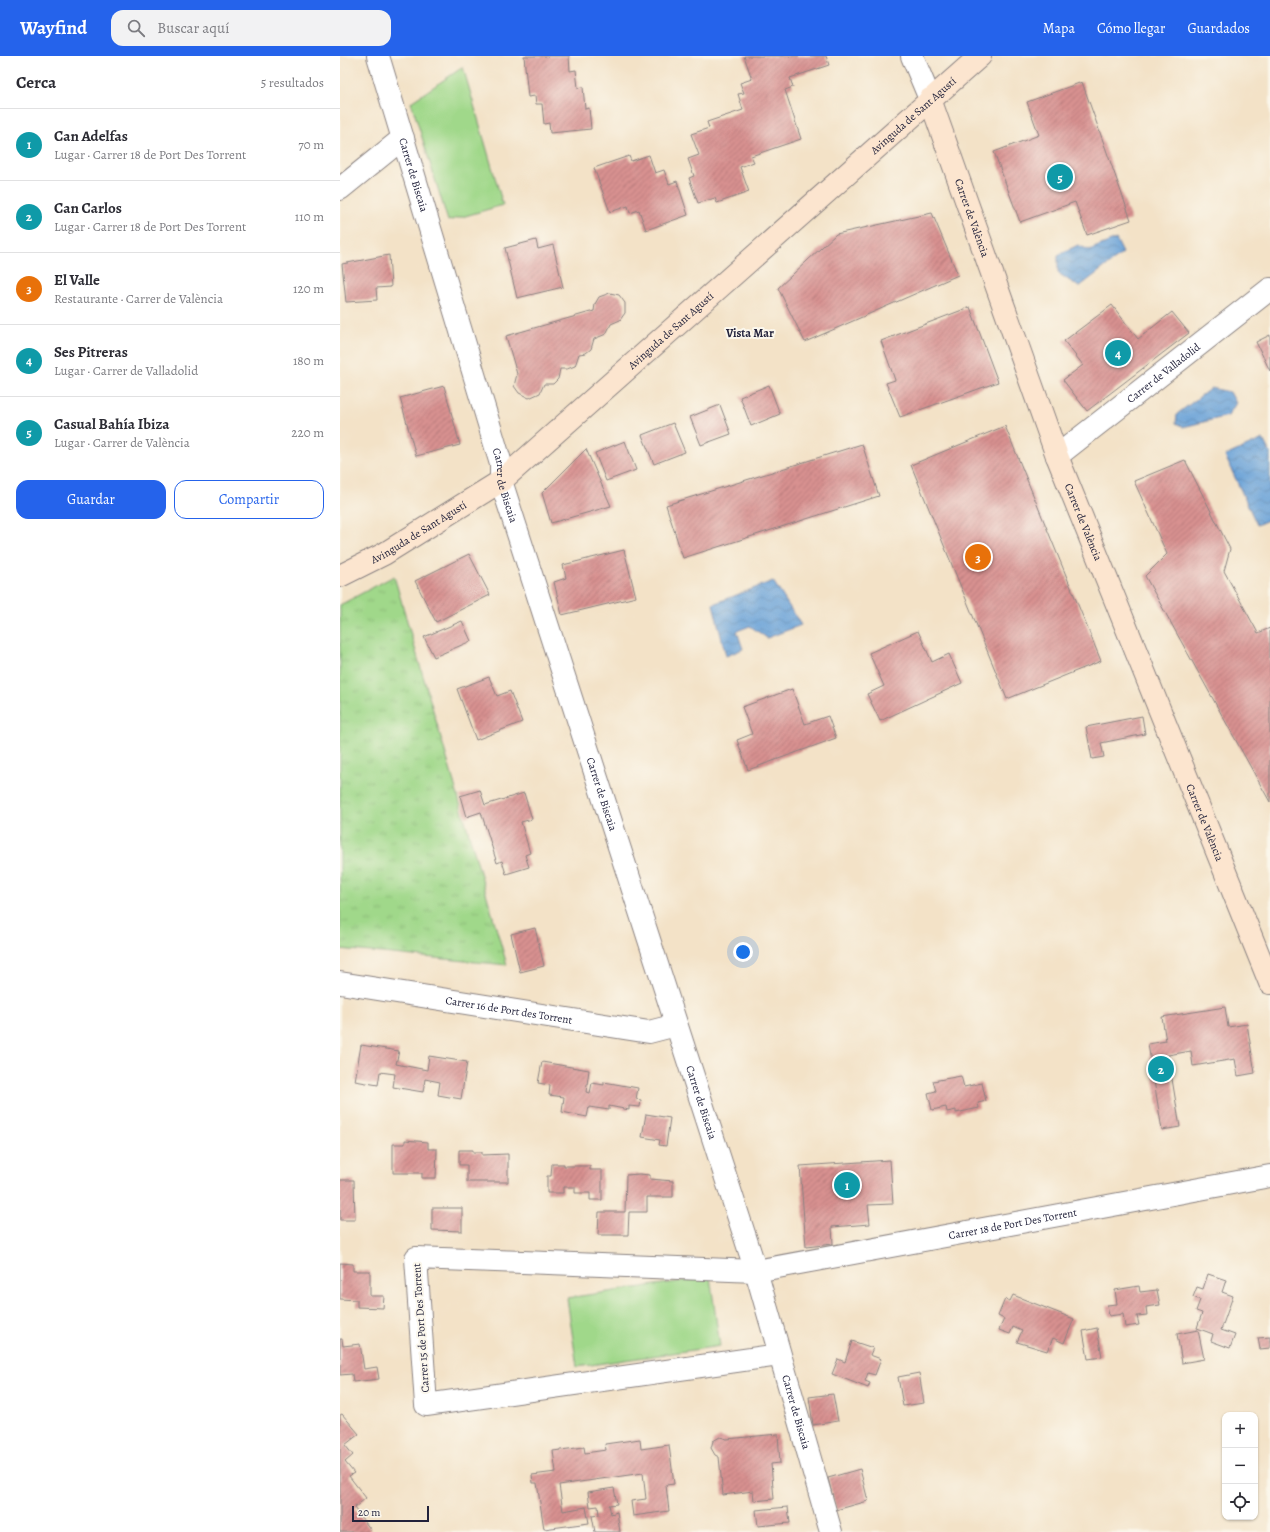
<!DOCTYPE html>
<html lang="es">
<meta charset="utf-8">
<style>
body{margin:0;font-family:Alegreya,serif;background:#f2f2f3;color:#2b2b33}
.controls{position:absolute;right:12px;bottom:12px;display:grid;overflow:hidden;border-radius:8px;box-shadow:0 1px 3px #0004}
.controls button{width:36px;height:36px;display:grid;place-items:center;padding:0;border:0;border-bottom:1px solid #e1e1e2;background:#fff;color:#2b2b33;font:20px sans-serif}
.scale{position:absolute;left:12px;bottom:10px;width:77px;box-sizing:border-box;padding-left:4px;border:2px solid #22223b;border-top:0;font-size:11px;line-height:14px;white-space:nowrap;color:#22223b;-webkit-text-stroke:3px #fbf7ec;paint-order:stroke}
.you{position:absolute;left:403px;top:896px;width:14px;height:14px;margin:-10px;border:3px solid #fff;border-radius:50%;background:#1a73e8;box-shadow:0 0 0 6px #1a73e833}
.badge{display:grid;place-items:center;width:26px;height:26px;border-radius:50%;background:#2563eb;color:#fff;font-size:13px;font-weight:700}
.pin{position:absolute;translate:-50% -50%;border:2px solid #fff;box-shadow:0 1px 4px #0006}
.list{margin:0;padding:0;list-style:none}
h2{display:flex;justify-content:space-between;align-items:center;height:52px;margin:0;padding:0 16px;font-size:17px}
h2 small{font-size:13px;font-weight:400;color:#7c7c81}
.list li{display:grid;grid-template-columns:26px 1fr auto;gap:12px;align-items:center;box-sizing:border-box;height:72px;padding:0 16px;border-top:1px solid #e1e1e2}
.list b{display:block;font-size:15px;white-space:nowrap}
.list p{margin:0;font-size:13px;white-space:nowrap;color:#7c7c81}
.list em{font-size:13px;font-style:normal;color:#7c7c81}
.actions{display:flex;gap:8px;padding:12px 16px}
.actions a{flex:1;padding:9px 0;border:1px solid #2563eb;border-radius:12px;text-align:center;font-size:14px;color:#2563eb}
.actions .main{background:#2563eb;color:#fff}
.icon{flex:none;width:22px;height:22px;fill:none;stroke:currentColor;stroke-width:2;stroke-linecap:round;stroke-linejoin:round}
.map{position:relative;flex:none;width:930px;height:1476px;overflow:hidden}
header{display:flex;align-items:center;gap:24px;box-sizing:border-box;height:56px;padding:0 20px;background:#2563eb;color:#fff}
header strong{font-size:19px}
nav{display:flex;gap:22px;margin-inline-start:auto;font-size:14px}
.search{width:280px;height:36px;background:#f2f2f3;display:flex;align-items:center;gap:10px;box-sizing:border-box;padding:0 14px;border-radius:12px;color:#7c7c81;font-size:15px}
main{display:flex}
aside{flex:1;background:#fff}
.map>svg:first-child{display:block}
</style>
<header>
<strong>Wayfind</strong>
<div class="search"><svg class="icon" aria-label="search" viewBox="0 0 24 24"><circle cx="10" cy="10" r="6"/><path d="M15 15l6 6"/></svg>Buscar aquí</div>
<nav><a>Mapa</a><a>Cómo llegar</a><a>Guardados</a></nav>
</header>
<main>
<aside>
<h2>Cerca<small>5 resultados</small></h2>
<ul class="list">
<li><span class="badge" style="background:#0f9aa8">1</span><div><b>Can Adelfas</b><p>Lugar · Carrer 18 de Port Des Torrent</p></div><em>70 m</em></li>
<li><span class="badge" style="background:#0f9aa8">2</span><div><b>Can Carlos</b><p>Lugar · Carrer 18 de Port Des Torrent</p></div><em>110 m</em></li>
<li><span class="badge" style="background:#e8710a">3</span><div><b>El Valle</b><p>Restaurante · Carrer de València</p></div><em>120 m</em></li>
<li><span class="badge" style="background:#0f9aa8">4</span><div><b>Ses Pitreras</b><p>Lugar · Carrer de Valladolid</p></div><em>180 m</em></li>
<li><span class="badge" style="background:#0f9aa8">5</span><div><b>Casual Bahía Ibiza</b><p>Lugar · Carrer de València</p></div><em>220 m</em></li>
</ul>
<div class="actions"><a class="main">Guardar</a><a>Compartir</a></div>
</aside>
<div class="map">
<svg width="930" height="1476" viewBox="0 0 930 1476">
<defs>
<pattern id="grass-tufts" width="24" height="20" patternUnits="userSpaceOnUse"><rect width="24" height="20" fill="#a0d88a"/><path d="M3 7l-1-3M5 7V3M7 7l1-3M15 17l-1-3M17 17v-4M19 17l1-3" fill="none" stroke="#8ab978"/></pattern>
<pattern id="water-waves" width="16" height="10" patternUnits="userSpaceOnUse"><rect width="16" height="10" fill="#69a1d7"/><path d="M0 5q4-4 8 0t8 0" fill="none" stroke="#5683b0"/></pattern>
<pattern id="building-hatch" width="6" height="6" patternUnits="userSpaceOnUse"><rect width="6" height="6" fill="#d89190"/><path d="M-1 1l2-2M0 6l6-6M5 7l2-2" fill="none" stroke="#af7677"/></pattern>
</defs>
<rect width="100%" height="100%" fill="#fbf7ec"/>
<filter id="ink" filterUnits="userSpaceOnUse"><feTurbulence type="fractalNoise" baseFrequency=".025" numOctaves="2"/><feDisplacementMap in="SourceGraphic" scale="8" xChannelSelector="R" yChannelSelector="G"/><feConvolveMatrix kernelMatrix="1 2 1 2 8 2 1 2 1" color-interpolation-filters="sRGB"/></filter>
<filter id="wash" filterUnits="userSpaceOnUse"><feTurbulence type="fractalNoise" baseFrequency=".012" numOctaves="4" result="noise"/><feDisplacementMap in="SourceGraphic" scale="16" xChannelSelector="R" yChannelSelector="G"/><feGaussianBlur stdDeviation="0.9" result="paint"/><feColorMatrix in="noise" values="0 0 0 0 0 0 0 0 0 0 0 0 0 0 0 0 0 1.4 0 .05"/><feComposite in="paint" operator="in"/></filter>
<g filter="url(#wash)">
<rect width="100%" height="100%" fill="#f3e2c7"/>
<polygon fill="url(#grass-tufts)" stroke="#617d62" points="54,520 167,909 0,893 0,549"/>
<g fill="#a0d88a" stroke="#617d62">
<polygon points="123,11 163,149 108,165 71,46"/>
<polygon points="370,1221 380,1290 237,1311 227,1242"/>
</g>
<g fill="url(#water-waves)" stroke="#466289">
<polygon points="776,183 783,197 739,231 718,217 718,199 738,189 749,194"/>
<polygon points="871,332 890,336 896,347 888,360 843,371 836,367 837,358"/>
<polygon points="923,383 930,397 930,463 917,469 885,400"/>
<polygon points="433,525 461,569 427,582 410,570 397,575 403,593 386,600 373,548"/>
</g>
<g id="blocks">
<g fill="url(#building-hatch)">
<polygon points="184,0 229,0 230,15 236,14 238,32 243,31 245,53 249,52 251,73 210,77 209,67 204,68 202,48 196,48 195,40 188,41"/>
<polygon points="404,0 486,0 489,9 450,22 453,31 445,34 461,83 411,100 414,106 400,111 409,136 377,147 375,142 358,147 349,122 354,120 348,103 359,99 351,78 369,72 367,66 403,54 398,38 404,37 400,27 412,23"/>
<polygon points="742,26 791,164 747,179 735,146 680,166 654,96 699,79 687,46"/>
<polygon points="309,99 315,117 324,114 329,128 337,125 348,159 306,174 299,154 290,157 288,150 270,156 254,112 289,100 291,105"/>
<polygon points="592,157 618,219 465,286 438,232 496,178"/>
<polygon points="196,184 198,193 213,189 223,231 177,242 165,192"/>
<polygon points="49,199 51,231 36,232 37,244 6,246 2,208"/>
<polygon points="270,237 279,239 285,247 285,257 280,264 271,268 266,278 254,283 251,293 246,297 239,298 235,310 227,313 220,313 218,323 213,328 204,328 200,337 189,342 179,337 174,330 177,318 166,280 254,255 255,248 259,241"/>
<polygon points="772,249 798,283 832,256 849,277 747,355 723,324 743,309 724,285"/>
<polygon points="630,251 658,326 560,361 546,327 555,324 541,285"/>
<polygon points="930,279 930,315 916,286"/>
<polygon points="429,329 440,358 411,370 400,341"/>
<polygon points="104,330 120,389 76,400 60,342"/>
<polygon points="380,349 391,378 361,389 350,361"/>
<polygon points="333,367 345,396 314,408 302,379"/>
<polygon points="665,370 761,605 667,643 571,409"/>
<polygon points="285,385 296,414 266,425 255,397"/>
<polygon points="522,388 539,440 343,502 326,449"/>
<polygon points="246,393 271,450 211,467 202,437"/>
<polygon points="845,404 890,493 884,515 918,577 930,572 930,746 805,520 827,498 794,425"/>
<polygon points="284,494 296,541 222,559 214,526 226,522 223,509"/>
<polygon points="129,498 150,539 96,566 75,525"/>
<polygon points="122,565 131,585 94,601 84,581"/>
<polygon points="578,575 592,606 609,598 622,627 540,665 527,638 544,630 529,597"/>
<polygon points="149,621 157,640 170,635 182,666 136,684 117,633"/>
<polygon points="452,633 465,668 488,660 496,682 408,714 397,684 412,678 402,651"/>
<polygon points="802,660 805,678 761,687 764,701 752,703 746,671"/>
<polygon points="140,734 145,749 184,737 192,763 181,766 190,797 185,799 189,811 166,818 162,805 157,807 141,756 126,761 120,740"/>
<polygon points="195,872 204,910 180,916 171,878"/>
<polygon points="885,951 888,971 907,968 915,1017 898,1020 895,1003 853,1010 851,995 828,999 840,1071 822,1074 808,988 826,985 822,961"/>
<polygon points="21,989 59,995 56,1008 87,1014 89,1000 127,1006 121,1043 98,1039 100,1026 85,1023 83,1036 53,1031 55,1018 40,1016 38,1029 15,1025"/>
<polygon points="202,1006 249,1014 246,1036 250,1037 252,1027 264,1029 264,1026 298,1032 296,1043 301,1044 300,1051 289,1050 289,1054 269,1050 269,1054 249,1051 247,1061 222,1056 224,1041 209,1039 210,1029 198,1027"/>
<polygon points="621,1020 624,1031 642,1027 646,1045 638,1047 639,1052 616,1057 616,1054 607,1056 606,1051 592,1054 588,1037 596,1035 593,1025"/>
<polygon points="306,1058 330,1062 326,1090 319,1089 320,1084 302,1081"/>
<polygon points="65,1084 88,1086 88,1093 97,1093 96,1122 82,1122 82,1117 53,1117 53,1088 65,1088"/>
<polygon points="119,1094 133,1094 133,1096 142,1096 142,1099 168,1098 168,1126 127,1126 127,1109 119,1109"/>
<polygon points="550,1104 553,1148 528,1149 530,1168 492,1171 493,1188 466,1191 460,1110"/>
<polygon points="212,1108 224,1108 224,1110 250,1110 250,1114 262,1114 262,1144 250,1144 250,1137 235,1137 235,1131 223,1131 223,1137 207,1137 207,1120 211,1120"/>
<polygon points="299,1118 310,1119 310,1123 333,1125 333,1141 307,1141 307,1156 289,1156 288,1179 258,1179 259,1156 285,1156 286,1119"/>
<polygon points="0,1124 14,1124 15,1164 0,1164"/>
<polygon points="92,1152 122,1152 122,1175 92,1174"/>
<polygon points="0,1207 13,1208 13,1215 30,1215 30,1240 44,1240 43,1252 17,1251 17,1244 0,1243"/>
<polygon points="868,1218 886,1224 882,1236 893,1240 881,1274 895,1279 890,1292 871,1285 873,1278 857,1272 862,1257 856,1255 860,1244 853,1241 857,1231 863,1233"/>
<polygon points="799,1230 800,1236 817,1234 820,1249 806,1251 807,1259 797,1260 799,1269 785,1271 783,1258 769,1260 767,1249 777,1248 775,1234"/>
<polygon points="673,1239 734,1263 724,1287 713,1282 707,1295 677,1286 682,1275 673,1271 670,1278 659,1274 664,1263 658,1260 665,1243 670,1245"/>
<polygon points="757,1272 762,1301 748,1303 743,1275"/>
<polygon points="858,1274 864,1303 842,1307 837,1278"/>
<polygon points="930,1281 930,1292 920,1293 918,1282"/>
<polygon points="0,1283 2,1283 3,1290 20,1288 24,1313 37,1311 39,1323 13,1326 12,1318 0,1319"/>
<polygon points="512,1285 533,1292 530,1299 541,1303 535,1319 528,1317 525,1325 530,1327 528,1332 492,1318 498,1303 505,1306"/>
<polygon points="579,1317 584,1347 563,1350 558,1321"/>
<polygon points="493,1338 498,1365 473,1369 469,1341"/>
<polygon points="2,1358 19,1378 5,1389 13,1399 5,1406 14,1417 9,1420 26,1442 14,1452 31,1474 28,1476 0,1476 0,1359"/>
<polygon points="438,1378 440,1407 431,1408 434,1443 414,1445 413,1435 383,1439 379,1401 375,1399 371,1392 373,1385 380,1381 387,1383"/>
<polygon points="300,1383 301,1393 329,1389 334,1428 326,1429 329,1455 293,1460 291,1445 306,1443 303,1417 219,1429 223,1455 246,1451 249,1467 204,1473 197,1427 193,1427 192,1419 216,1416 213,1395 244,1391 245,1397 266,1394 265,1388"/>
<polygon points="520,1413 528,1445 496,1454 488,1422"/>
<polygon points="274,1432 277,1448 269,1449 271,1458 277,1456 280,1476 255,1476 252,1460 259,1459 258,1450 250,1451 248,1436"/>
<polygon points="448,1451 450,1467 418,1470 416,1454"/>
</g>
</g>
</g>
<g filter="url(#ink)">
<use href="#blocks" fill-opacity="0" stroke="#8a8281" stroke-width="1"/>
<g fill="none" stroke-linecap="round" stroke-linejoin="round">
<g stroke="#8a8281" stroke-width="24">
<g id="street">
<path id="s1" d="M 38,0 L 161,408 L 161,425 L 416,1215 L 491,1476"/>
<polyline points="572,0 590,43"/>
<polyline points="0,133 63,82"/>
<path id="s2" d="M 717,400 L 930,233"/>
<path id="s3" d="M 0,927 L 309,976 L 336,969"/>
<path id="s4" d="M 439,1299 L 86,1349 L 76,1202 L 416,1215 L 930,1120"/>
</g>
</g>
<g stroke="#8a8281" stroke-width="24">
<g id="secondary">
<path id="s5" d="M 590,43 L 717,400 L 930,927"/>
<path id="s6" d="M 0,520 L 44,498 L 161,425 L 640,0"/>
</g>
</g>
<use href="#street" stroke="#fff" stroke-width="22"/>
<use href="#secondary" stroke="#fce5cf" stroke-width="22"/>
</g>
</g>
<g text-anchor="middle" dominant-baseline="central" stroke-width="4" stroke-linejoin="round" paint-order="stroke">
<g font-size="11" fill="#22223b" stroke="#fbf7ec">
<text stroke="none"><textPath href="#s6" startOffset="738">Avinguda de Sant Agustí</textPath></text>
<text stroke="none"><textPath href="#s1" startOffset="124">Carrer de Biscaia</textPath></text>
<text stroke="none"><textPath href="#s5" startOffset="126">Carrer de València</textPath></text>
<text stroke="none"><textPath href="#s6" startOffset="414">Avinguda de Sant Agustí</textPath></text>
<text stroke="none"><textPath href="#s2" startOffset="135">Carrer de Valladolid</textPath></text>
<text stroke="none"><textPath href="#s1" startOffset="448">Carrer de Biscaia</textPath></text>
<text stroke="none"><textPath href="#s5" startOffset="450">Carrer de València</textPath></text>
<text stroke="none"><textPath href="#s6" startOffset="90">Avinguda de Sant Agustí</textPath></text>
<text stroke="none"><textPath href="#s1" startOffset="772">Carrer de Biscaia</textPath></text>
<text stroke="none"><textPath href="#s5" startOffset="774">Carrer de València</textPath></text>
<text stroke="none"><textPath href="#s3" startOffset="171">Carrer 16 de Port des Torrent</textPath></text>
<text stroke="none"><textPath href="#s1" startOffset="1096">Carrer de Biscaia</textPath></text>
<text stroke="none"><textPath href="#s4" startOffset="1105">Carrer 18 de Port Des Torrent</textPath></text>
<text transform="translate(81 1272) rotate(-94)">Carrer 15 de Port Des Torrent</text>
<text stroke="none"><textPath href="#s1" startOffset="1420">Carrer de Biscaia</textPath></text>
</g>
<g font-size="12" font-weight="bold" fill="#22223b" stroke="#fbf7ec">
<text x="410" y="277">Vista Mar</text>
</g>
</g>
</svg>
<div class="controls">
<button>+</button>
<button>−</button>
<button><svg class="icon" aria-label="locate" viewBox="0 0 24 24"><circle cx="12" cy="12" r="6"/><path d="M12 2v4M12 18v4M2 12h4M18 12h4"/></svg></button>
</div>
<div class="scale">20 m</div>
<div class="you"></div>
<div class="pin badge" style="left:507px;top:1129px;background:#0f9aa8">1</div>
<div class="pin badge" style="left:821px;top:1013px;background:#0f9aa8">2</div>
<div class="pin badge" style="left:638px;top:501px;background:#e8710a">3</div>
<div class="pin badge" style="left:778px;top:297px;background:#0f9aa8">4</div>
<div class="pin badge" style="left:720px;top:121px;background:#0f9aa8">5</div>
</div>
</main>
